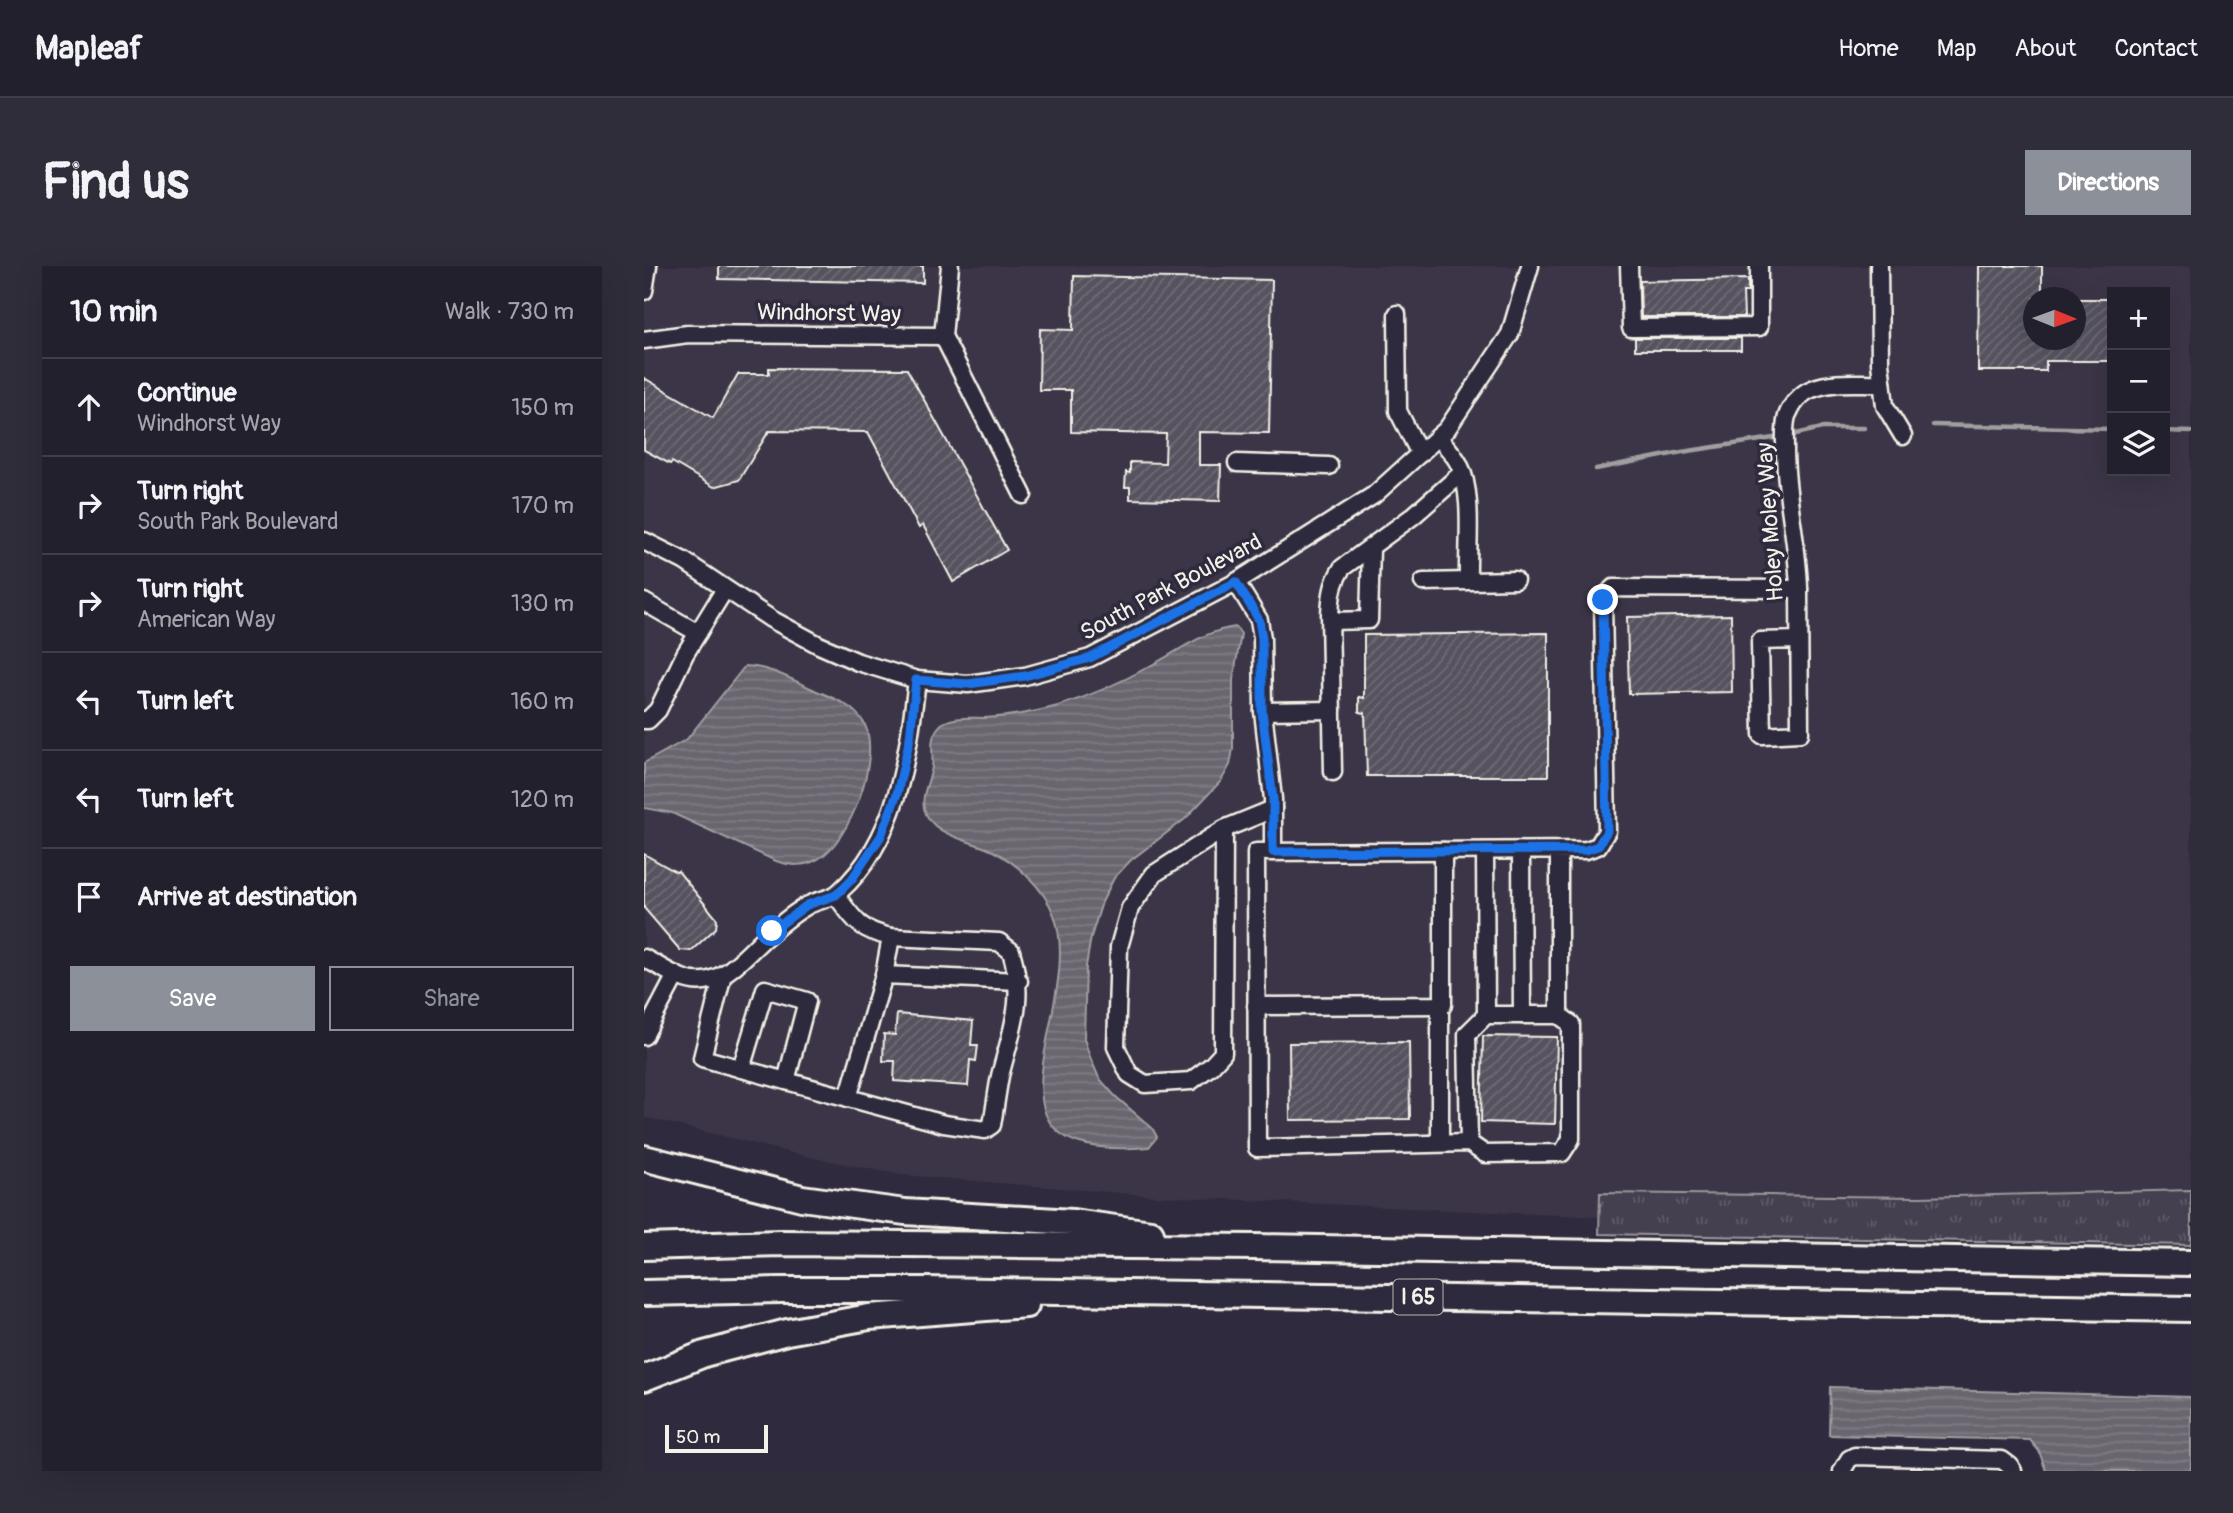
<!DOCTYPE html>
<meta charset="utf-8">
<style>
body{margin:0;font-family:Pangolin,sans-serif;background:#2f2d3a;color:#f1f3f6}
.controls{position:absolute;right:21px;top:21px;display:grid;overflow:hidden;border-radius:0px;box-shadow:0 7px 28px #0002}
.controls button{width:63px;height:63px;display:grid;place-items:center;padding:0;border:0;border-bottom:2px solid #403e4a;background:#23202e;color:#f1f3f6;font:35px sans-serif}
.compass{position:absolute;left:1379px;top:21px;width:63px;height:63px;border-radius:50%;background:#23202e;box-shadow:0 7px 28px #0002;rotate:91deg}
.scale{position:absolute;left:21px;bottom:18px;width:103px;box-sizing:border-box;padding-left:7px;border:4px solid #f4f1e8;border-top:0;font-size:19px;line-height:24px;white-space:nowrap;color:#f4f1e8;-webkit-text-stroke:5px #2f2a3d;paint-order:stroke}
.stop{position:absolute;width:21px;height:21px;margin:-16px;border:5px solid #1a73e8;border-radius:50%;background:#fff}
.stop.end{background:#1a73e8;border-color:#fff;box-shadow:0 2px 7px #0008}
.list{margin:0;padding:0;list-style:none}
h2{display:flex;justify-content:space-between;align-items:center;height:91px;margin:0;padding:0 28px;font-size:30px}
h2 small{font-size:23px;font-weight:400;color:#a3a3aa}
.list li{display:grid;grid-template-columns:46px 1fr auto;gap:21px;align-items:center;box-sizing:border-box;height:98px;padding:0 28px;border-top:2px solid #403e4a}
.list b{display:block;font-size:26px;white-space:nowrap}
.list p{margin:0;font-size:23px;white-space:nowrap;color:#a3a3aa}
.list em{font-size:23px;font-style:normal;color:#a3a3aa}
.actions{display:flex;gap:14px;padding:21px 28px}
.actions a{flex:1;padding:16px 0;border:2px solid #8c9099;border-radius:0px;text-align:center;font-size:24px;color:#8c9099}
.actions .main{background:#8c9099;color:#fff}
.icon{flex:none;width:38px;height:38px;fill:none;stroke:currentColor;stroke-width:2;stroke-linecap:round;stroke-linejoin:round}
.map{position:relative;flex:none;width:1547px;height:1205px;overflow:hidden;border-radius:0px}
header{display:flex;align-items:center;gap:42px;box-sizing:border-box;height:98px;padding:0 35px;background:#23202e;border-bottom:2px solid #403e4a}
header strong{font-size:33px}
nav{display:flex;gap:38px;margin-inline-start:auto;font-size:24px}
.intro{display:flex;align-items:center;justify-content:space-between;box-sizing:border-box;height:168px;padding:0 42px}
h1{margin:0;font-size:49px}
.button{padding:18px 32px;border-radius:0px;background:#8c9099;color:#fff;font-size:24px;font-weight:700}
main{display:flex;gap:42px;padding:0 42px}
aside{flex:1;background:#23202e;border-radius:0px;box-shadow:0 7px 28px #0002}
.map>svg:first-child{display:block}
</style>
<header>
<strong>Mapleaf</strong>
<nav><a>Home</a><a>Map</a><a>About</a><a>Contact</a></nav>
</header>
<div class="intro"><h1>Find us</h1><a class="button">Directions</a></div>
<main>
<aside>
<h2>10 min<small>Walk · 730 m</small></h2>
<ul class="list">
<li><svg class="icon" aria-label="ahead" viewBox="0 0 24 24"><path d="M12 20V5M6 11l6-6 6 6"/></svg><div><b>Continue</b><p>Windhorst Way</p></div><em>150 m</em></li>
<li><svg class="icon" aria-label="right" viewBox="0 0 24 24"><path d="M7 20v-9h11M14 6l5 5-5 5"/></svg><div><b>Turn right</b><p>South Park Boulevard</p></div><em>170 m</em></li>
<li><svg class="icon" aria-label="right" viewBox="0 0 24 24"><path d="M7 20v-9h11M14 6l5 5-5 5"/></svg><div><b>Turn right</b><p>American Way</p></div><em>130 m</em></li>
<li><svg class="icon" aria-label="left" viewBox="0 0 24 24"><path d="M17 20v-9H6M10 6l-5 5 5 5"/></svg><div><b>Turn left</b></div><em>160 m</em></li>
<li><svg class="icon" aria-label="left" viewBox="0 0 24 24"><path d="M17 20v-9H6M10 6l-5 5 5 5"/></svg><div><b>Turn left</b></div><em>120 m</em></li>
<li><svg class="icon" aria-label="arrive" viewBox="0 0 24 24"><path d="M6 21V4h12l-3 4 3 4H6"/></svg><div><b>Arrive at destination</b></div></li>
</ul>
<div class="actions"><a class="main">Save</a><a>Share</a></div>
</aside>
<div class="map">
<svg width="1547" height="1205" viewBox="0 0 1547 1205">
<defs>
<pattern id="grass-tufts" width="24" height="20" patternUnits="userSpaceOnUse" patternTransform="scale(1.75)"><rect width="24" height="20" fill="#454050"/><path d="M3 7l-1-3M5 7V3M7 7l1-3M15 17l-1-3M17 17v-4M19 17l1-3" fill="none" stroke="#605c69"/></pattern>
<pattern id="water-rules" width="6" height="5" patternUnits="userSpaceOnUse" patternTransform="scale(1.75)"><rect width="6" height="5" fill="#6a6670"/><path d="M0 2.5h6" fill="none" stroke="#807c84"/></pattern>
<pattern id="building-hatch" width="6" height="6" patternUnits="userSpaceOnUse" patternTransform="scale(1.75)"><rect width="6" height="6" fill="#56525f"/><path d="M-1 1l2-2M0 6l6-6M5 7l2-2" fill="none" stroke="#6f6b76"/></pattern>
</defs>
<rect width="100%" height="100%" fill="#2f2a3d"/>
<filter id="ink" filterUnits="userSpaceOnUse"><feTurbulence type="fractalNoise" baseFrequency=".0143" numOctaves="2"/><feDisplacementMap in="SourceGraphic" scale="14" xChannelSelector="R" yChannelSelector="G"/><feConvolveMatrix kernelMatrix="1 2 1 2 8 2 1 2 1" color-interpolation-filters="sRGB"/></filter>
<g filter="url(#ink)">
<path fill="#3b3647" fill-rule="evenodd" d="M 0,0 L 1547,0 L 1547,961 L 1102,958 L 513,930 L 258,909 L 165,891 L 0,851 ZM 1468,26 L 1521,26 L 1521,205 L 1468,205 ZM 1390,32 L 1432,32 L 1432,74 L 1390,74 Z"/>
<polygon fill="url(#grass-tufts)" stroke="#9c989c" stroke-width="2" points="1547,924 1547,979 955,968 956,927 1275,931"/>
<g fill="url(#water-rules)" stroke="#a19ea0" stroke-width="2">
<path d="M 592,361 L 597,368 L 589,414 L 589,483 L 586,499 L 577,515 L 541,553 L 487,594 L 470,612 L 458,636 L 447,671 L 442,700 L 440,773 L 446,791 L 455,812 L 471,830 L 508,862 L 513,871 L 505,881 C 312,898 444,743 410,649 C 400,622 374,598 349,585 C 327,574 286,570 280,542 C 277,528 286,515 288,501 C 290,489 285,476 292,465 C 292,464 298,457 299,457 C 311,450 327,452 340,452 C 364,451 391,446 414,440 C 446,430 476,417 506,400 C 533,386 561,364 592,361 Z"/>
<path d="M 101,400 C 124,401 141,410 162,420 C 182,430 208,436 220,457 C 238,491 206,575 174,593 C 159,601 147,600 132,595 L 28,547 L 0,542 L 0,497 L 43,473 Z"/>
<polygon points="1186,1121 1547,1131 1547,1205 1402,1205 1395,1185 1386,1174 1185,1169"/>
</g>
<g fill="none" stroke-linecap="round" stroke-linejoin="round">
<g stroke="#a19ea0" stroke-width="4.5">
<polyline points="1289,159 1468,163"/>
<polyline points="1521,165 1547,166"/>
<polyline points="1152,168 1178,162 1220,162"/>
<polyline points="952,203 1038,186 1136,171"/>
</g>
</g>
<g fill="url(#building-hatch)" stroke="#f4f1e8" stroke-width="2">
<polygon points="75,0 279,0 279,17 75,13"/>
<polygon points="1335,0 1398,0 1398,32 1390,32 1390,74 1432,74 1432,33 1468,33 1468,95 1402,95 1402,105 1334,105"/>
<polygon points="430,10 628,14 625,167 555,166 555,199 577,199 576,235 486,233 486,221 481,221 482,206 486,207 486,196 521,197 522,168 427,166 427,124 395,124 396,63 429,64"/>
<polygon points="1104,13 1104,26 1099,26 1100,51 997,51 996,15"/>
<rect x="991" y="72" width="106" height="12"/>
<polygon points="125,102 263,103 363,284 309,316 279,259 275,262 224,166 125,165 95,214 70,221 28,196 26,198 0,184 0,112 69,152 94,108 125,108"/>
<polygon points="1087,349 1088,426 985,428 983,351"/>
<polygon points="904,367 904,510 723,510 721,447 715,446 715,431 720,432 720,369"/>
<polygon points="0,588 32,606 34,605 73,653 72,662 47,685 36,684 0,642"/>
<polygon points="253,748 329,755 327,779 334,779 332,795 326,794 324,820 250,815 251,795 239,795 240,768 251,769"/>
<polygon points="839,770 913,771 911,858 837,856"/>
<polygon points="765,776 766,853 646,854 645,777"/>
</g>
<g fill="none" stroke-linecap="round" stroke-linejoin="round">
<g stroke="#f4f1e8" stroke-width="21">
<g id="minor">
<polyline points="985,0 987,62 1115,61 1115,0"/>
<polyline points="1235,0 1236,97 1241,140 1259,170"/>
<polyline points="0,25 4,0"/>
<polyline points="753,48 754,145 776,188"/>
<polyline points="299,70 379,229"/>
<polyline points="0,74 44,68 299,70 306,0"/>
<path d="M 794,171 C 801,179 810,188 815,198 C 830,227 823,281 824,314"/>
<polyline points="593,197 685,200"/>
<polyline points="0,275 40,295 127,353 175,379 214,396 273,414 324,418 381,410 446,392 592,316 730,229 803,163 866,68 886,0"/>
<polyline points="592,316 615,354 618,372 619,445 629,533 629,586"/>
<polyline points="779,316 871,314"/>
<polyline points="0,336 54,367"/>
<polyline points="687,355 725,354 727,282"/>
<path d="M 1155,374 L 1116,375 L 1118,469 L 1156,467 L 1155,323 C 1154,276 1141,230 1141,183 C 1141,172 1140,160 1143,150 C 1147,139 1157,127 1168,123 C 1189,114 1216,118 1238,117"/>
<polyline points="619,445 688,444"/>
<polyline points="0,454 4,454 14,444 41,388 81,323"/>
<path d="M 689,506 L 686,348 C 687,330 688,318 698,302 L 769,250 L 818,207"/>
<polyline points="580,563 510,608 486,642 475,681 472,781 485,808 501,818 547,815 567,800 579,787 580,563 629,543"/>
<polyline points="915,584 915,749 927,758 927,873 918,887 841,888 825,877 613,882 612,586 942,584 954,580 963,565 959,334 969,322 1155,323"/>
<polyline points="841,585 842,749"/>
<polyline points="877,585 878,749"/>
<path d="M 0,692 C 12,698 25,707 38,712 C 78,728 103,684 131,663 C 141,655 150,647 161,641 C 171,634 186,634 195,626 C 254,574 264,488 273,414"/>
<path d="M 79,708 L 58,792 L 300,858 L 341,864 L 348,859 C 351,842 353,826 356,810 C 368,762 382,734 367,685 L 355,676 L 247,671 C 215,664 210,654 192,629"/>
<polyline points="240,709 247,671"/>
<polyline points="796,739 796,877"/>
<polyline points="612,740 799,739 799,585"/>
<polyline points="0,770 32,709"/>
<polyline points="97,803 121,723 163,735 142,815"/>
<polyline points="204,832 240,709 375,715"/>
<polyline points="825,877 823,768 842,749 915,749"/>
<polyline points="1198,1205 1205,1193 1211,1190 1358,1194 1366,1200 1369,1205"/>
</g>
</g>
<g stroke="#f4f1e8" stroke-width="30">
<g id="highway">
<polyline points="0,892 158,932 261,946 429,956 507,967"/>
<polyline points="0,981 138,977 611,981 1547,997"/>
<polyline points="0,1027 138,1024 280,1024 1547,1043"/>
<polyline points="0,1112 60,1088 143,1066 225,1051 382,1039"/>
</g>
</g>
<use href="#minor" stroke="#2f2a3d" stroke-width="16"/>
<use href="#highway" stroke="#2f2a3d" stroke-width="24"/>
</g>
</g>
<g fill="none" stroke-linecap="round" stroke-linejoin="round" filter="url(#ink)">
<polyline stroke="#1a73e8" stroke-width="9" points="128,665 163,639 192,629 208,613 237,570 253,528 266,472 272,414 324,418 381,410 446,392 592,316 615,354 618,372 618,445 629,533 629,586 942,584 954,580 963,565 959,334"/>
</g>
<g text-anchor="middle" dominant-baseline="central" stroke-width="7" stroke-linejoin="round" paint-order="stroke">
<rect fill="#2f2a3d" stroke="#b9b5b5" stroke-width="2" x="749.5" y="1013.5" width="49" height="35" rx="5"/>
<g font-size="21" font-weight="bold" fill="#f4f1e8">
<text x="774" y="1031">I 65</text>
</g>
<g font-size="23" fill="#f4f1e8" stroke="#2f2a3d">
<text transform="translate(185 47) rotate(1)">Windhorst Way</text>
<text transform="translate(1126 256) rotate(-94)">Holey Moley Way</text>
<text transform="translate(527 321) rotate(-28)">South Park Boulevard</text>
</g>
</g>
</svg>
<div class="controls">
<button>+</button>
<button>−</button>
<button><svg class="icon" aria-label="layers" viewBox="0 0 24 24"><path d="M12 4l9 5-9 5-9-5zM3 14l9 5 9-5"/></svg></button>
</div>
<svg class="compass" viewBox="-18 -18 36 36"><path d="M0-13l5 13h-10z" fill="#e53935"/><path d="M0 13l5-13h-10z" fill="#a3a3aa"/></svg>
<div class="scale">50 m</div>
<div class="stop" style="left:128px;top:665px"></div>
<div class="stop end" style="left:959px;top:334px"></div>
</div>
</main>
